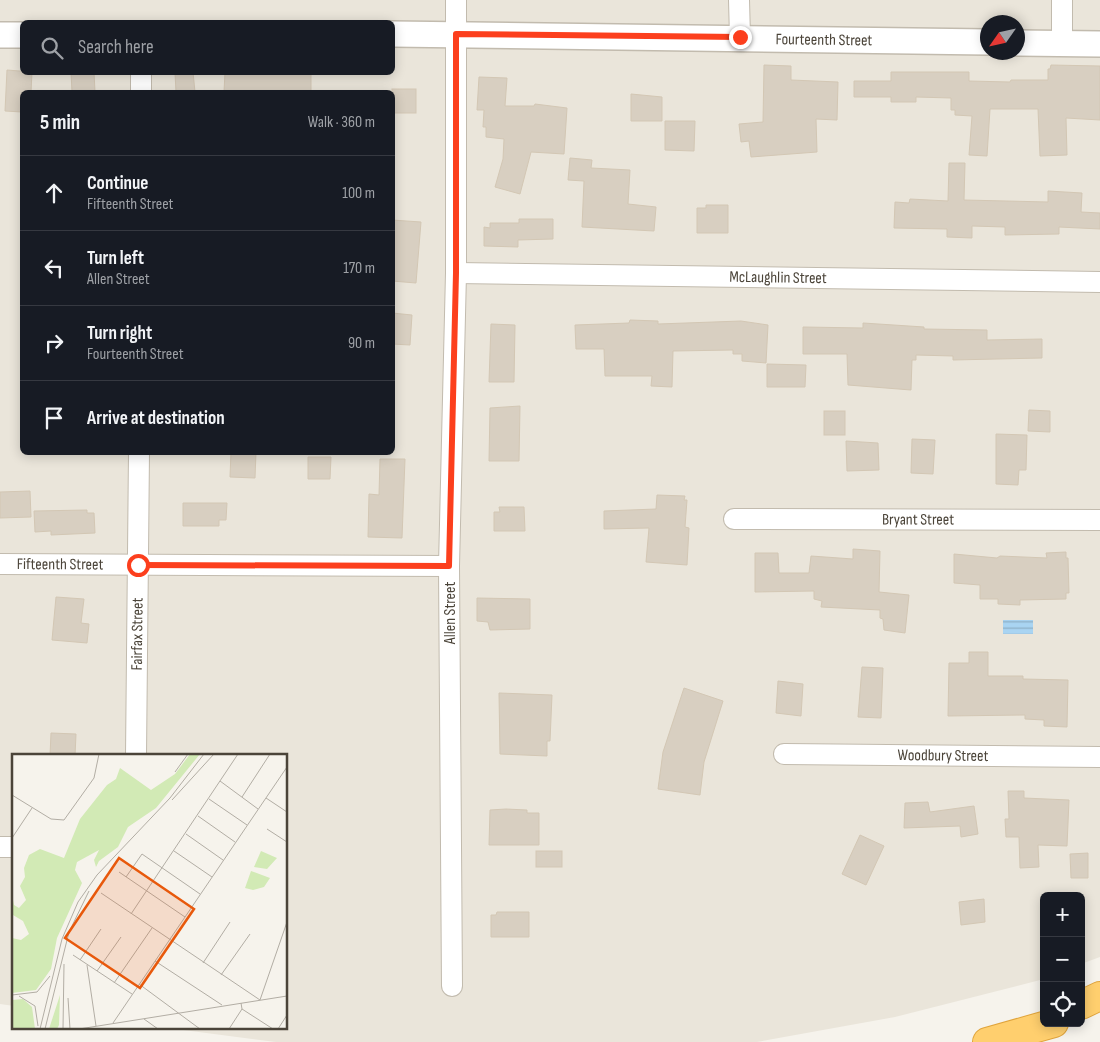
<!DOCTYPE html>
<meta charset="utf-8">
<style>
body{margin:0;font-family:"Sofia Sans Condensed",sans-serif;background:#242831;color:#f1f3f6}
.controls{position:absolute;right:15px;bottom:15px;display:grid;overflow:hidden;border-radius:8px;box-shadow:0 2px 12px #0003}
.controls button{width:45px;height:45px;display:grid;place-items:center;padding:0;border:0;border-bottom:1px solid #363941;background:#171b24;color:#f1f3f6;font:25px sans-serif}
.compass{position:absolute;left:980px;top:15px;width:45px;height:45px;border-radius:50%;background:#171b24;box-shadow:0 2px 12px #0003;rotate:236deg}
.stop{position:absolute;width:15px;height:15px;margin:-11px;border:4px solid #fc3f1d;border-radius:50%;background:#fff}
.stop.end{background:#fc3f1d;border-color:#fff;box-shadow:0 1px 5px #0008}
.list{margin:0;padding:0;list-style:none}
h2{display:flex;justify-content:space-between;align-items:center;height:65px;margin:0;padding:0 20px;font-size:21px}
h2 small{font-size:16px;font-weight:400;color:#9ea1a6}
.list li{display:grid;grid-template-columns:32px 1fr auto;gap:15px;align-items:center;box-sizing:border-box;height:75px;padding:0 20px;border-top:1px solid #363941}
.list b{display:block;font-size:19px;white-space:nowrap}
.list p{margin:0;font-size:16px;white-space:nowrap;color:#9ea1a6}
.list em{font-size:16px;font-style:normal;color:#9ea1a6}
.icon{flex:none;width:28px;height:28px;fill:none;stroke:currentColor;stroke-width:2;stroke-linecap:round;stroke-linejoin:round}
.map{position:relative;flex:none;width:1100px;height:1042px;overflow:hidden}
.search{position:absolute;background:#171b24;box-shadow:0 2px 12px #0003;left:20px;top:20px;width:375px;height:55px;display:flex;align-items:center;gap:12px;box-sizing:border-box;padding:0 18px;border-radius:8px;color:#9ea1a6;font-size:19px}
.panel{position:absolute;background:#171b24;box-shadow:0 2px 12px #0003;left:20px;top:90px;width:375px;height:365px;border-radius:8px}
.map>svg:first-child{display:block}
</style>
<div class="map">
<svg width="1100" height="1042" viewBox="0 0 1100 1042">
<defs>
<pattern id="water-rules" width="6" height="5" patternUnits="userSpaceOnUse" patternTransform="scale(1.25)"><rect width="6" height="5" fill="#a9d4f2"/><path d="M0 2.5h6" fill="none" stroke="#8caec5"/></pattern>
</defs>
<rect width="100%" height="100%" fill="#f6f3ec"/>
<path fill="#eae5da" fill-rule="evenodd" d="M 0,0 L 1100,0 L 1100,957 L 1081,964 L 1081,896 L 1044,896 L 1044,979 L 895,1017 L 757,1042 L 276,1042 L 168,1028 L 286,1028 L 286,756 L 14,756 L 14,1006 L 0,1004 ZM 22,22 L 392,22 L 392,72 L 22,72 ZM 988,22 L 1018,22 L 1018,52 L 988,52 ZM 22,92 L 392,92 L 392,452 L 22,452 Z"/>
<rect fill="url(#water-rules)" x="1003" y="620" width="30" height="14"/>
<g fill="#d8cfc1" stroke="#d3c7b4">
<polygon points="764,65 791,66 791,80 838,82 837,120 816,119 817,152 751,157 749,141 741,142 739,124 763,122"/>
<polygon points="1051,65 1100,66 1100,120 1066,118 1067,155 1040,156 1038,109 990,109 987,156 969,155 972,116 955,115 955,110 951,110 951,98 916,97 916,102 891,102 891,97 854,97 854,81 891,81 891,72 969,72 969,81 1010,82 1011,80 1048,80 1048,69 1050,69"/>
<polygon points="7,70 32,72 31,92 22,92 22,112 5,111"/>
<polygon points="71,72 94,72 95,92 72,92"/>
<polygon points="193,72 195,92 176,92 175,73"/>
<polygon points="225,72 311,74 311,92 224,92"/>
<polygon points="479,77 507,78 505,106 534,106 535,104 567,108 564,154 531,152 520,194 495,187 503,159 504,139 486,137 486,127 483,127 484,110 477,110"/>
<rect x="392" y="89" width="24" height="24"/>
<polygon points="631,94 662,97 662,121 631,121"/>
<polygon points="665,121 695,121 694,151 665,150"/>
<polygon points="570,158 592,160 591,168 630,170 628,204 656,207 654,231 582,227 584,181 568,180"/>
<polygon points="949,163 965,163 964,200 1048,202 1048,191 1082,193 1081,212 1100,213 1100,229 1059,227 1059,234 1005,235 1005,227 972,226 972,238 947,237 947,229 894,228 895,202 909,203 910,199 948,201"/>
<polygon points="706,205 728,205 728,233 697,233 697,208 706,208"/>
<polygon points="519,219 553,219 553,239 518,240 518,247 484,246 484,227 490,228 490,223 519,223"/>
<polygon points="392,220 421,222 416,283 392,281 394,255 392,255"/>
<polygon points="392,313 412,315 410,345 392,344"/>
<polygon points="630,320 658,321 658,324 741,321 768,325 766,363 742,361 742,354 733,354 733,350 673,351 672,387 651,386 652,376 605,376 604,349 576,349 575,325 629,323"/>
<polygon points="863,323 924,327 924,329 987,330 987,340 1042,339 1042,358 953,360 953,356 916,355 916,360 912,360 911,390 848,385 847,354 803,354 803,327 863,328"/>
<polygon points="491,324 515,325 514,382 489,382"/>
<polygon points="767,364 806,365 805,387 767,387"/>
<polygon points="520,406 519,461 489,461 490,408"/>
<polygon points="1029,410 1050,411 1050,432 1028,431"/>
<rect x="824" y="411" width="21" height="24"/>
<polygon points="996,434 1027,435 1026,470 1019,470 1018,485 996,484"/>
<polygon points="912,439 935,440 933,474 911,473"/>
<polygon points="846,441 878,443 879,470 847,471"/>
<polygon points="231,452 256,452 255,478 230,477"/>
<polygon points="308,457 331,457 330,479 308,479"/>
<polygon points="380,459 405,459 402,538 368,537 369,494 379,495"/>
<polygon points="30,491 31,517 0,518 0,492"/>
<polygon points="657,495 685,496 684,500 687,500 685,527 689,528 687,565 646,562 649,528 604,529 604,511 656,509"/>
<polygon points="183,503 227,503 226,520 219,520 219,526 183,526"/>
<polygon points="499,507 524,507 525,531 494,531 494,512 500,512"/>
<polygon points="87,510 87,513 94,513 95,533 51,535 51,531 35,532 34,511"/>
<polygon points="853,549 880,551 879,592 909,595 905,633 884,630 883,619 880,618 880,610 821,607 822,601 814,599 814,591 755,592 755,553 778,553 779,573 809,573 811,556 853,559"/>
<polygon points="1066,552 1066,558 1068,558 1069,593 1066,593 1066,599 1020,600 1020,605 998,604 998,599 980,599 980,585 954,583 954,554 997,558 1000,556 1047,558 1046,553"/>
<polygon points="56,597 84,599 81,623 89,624 87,643 52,640"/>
<polygon points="477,598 530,599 530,629 490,630 488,622 477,621"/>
<polygon points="969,652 988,652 988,676 1023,676 1023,679 1068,680 1067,727 1044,726 1044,720 1025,719 1025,715 948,716 949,663 969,663"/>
<polygon points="862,667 883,668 881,718 858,717"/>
<polygon points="778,681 803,684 801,716 776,713"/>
<polygon points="684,688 723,701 704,762 700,795 658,789 663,752"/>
<polygon points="499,693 552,695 550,741 547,741 547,756 500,754"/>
<polygon points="51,733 76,734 75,756 50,756"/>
<polygon points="1008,791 1024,791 1024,798 1069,800 1067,846 1038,845 1039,867 1020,868 1019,837 1006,837 1005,819 1009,819"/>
<polygon points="928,802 930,812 974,806 978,834 961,837 960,826 904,828 905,803"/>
<polygon points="506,809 527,810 527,813 539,813 539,845 489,845 490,810"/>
<polygon points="860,835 884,846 866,885 842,874"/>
<rect x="536" y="851" width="26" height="16"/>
<polygon points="1088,853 1088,878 1071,878 1070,854"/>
<polygon points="984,899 985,922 961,925 959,902"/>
<polygon points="497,912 529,912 529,937 491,937 491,915 496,915"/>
</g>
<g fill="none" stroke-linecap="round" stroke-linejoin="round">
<g stroke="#c2bbae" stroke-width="22">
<g id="minor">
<polyline points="739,0 740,37"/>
<polyline points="1062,0 1062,44"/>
<polyline points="141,92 141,72"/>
<path id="s1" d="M 456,273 L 1100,282"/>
<path id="s2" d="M 734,519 L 1100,520"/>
<path id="s3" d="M 0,564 L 449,566"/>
<path id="s4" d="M 784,754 L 1100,757"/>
<path id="s5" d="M 136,756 L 139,452"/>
<polyline points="0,847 14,847"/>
<polyline points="452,986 449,566 456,273 456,0"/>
</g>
</g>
<g stroke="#c2bbae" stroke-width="28">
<g id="tertiary">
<path id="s6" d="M 392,34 L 988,42"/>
<polyline points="0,35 22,35"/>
<polyline points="1018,43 1100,44"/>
</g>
</g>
<g stroke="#e0a43c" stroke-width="30">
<g id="motorway">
<polyline points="1081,1005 1100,996"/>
<polyline points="987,1042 1054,1023"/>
</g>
</g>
<use href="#minor" stroke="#fff" stroke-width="20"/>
<use href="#tertiary" stroke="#fff" stroke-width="25"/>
<use href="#motorway" stroke="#ffcf6e" stroke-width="28"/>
</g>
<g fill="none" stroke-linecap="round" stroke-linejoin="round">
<polyline stroke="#fc3f1d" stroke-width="6" points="138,565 449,566 456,273 456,34 740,37"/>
</g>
<g text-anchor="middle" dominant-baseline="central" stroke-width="4" stroke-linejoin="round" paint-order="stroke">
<g font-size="16" fill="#4b4439" stroke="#fff">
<text stroke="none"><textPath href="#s6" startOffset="432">Fourteenth Street</textPath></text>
<text stroke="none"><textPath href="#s1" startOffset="322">McLaughlin Street</textPath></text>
<text stroke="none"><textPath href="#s2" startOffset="184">Bryant Street</textPath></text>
<text stroke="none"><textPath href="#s3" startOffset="60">Fifteenth Street</textPath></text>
<text transform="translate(450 613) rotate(-90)">Allen Street</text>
<text stroke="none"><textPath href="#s5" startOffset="122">Fairfax Street</textPath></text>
<text stroke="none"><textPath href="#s4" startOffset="159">Woodbury Street</textPath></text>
</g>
</g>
<g transform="translate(12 754)">
<rect width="275" height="275" fill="#f6f3ec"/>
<path d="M 178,0 L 188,0 L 144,54 L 116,73 L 106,93 L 87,107 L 84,113 L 82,106 L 87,96 L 65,108 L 63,116 L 70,129 L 45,184 L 39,215 L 24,236 L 0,239 L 0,184 L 9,186 L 17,180 L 11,167 L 1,161 L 0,141 L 2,151 L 7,154 L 14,146 L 8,132 L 13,123 L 12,114 L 17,101 L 28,95 L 52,104 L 68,65 L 95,31 L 104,25 L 108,14 L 139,36 L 163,20 ZM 48,241 L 47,271 L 45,275 L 37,275 ZM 11,245 L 20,253 L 23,275 L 0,275 L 0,246 Z" fill="#d2eab5"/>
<path d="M 249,97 L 265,104 L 255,115 L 242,113 ZM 239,117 L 258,124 L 252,133 L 241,136 L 233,134 Z" fill="#d2eab5"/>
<path fill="none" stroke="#b2ada4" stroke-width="1" d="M 163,18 L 176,0M 208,27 L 246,55M 0,41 L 39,65 L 52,66 L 82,24 L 87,0M 230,43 L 258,0M 254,44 L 275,58M 197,45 L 235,71M 160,46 L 202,0M 186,62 L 223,88M 255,75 L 275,88M 174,80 L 211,106M 0,84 L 20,54M 162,97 L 200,123M 107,118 L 173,163M 114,123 L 130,100 L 188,140M 89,139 L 248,246 L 275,168M 119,160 L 226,0M 61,201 L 120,240M 68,206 L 89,175M 143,207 L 210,251M 191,209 L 218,168M 75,211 L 84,272M 85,217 L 109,183M 209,221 L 238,180M 102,229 L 140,174M 127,230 L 188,275M 0,241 L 25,238 L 38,222M 7,242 L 23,252 L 26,272M 56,244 L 58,275M 229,249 L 230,255 L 261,275M 132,265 L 146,275M 101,269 L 275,13M 28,275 L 50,185 L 66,148 L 85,121 L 158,44 L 192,0M 33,275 L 57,178 L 77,137M 51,275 L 52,210M 67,275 L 275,242M 217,275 L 230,255M 266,275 L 275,261"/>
<path fill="#e8590c" fill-opacity="0.15" stroke="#e8590c" stroke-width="2.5" d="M 107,104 L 182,155 L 128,234 L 53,184 Z"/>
<rect width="275" height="275" fill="none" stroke="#4b4439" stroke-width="2.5"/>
</g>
</svg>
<div class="controls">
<button>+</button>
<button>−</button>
<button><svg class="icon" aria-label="locate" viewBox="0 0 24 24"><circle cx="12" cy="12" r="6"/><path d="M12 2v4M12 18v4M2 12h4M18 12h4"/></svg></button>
</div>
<svg class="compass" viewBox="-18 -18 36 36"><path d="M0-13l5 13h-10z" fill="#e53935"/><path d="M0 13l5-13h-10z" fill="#9ea1a6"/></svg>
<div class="stop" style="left:138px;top:565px"></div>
<div class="stop end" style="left:740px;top:37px"></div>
<div class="search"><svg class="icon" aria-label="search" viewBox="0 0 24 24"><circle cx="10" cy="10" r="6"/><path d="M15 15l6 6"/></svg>Search here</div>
<section class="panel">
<h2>5 min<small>Walk · 360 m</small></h2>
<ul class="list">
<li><svg class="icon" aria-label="ahead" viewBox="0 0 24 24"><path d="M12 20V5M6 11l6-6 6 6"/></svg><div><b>Continue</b><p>Fifteenth Street</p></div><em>100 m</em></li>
<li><svg class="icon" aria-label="left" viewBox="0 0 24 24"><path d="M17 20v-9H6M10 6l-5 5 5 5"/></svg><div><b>Turn left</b><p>Allen Street</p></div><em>170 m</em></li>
<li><svg class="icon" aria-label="right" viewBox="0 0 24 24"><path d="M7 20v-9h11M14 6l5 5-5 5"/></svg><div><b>Turn right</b><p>Fourteenth Street</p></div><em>90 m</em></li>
<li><svg class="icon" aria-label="arrive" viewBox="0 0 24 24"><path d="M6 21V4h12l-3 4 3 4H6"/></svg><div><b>Arrive at destination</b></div></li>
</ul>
</section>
</div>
